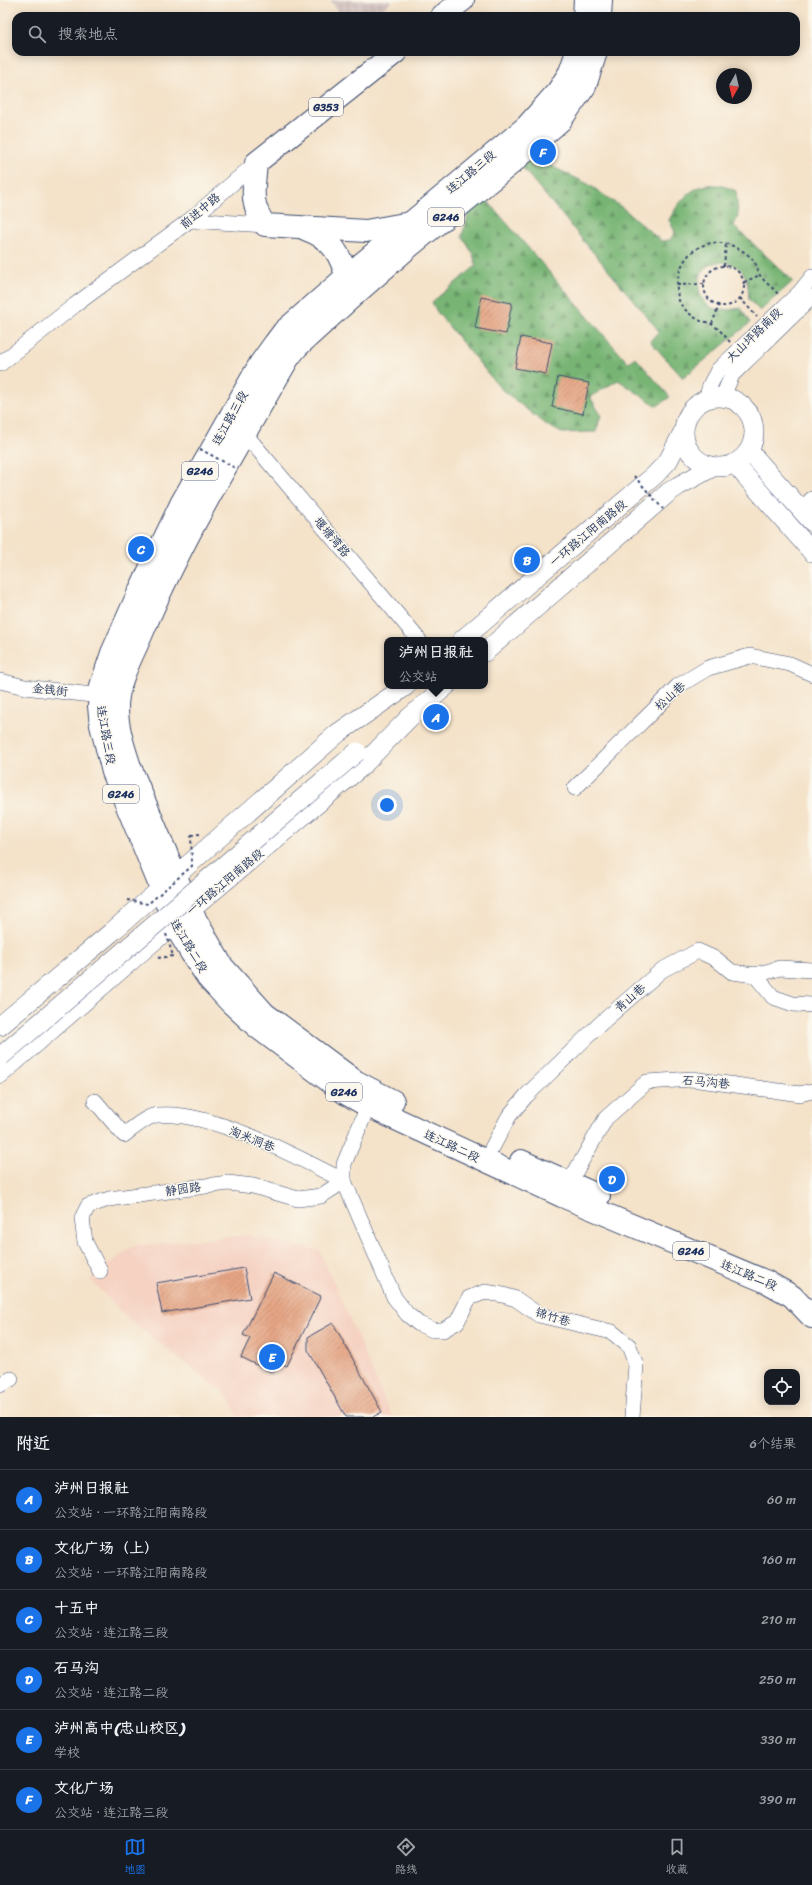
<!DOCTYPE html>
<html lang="zh">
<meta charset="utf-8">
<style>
body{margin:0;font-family:Sriracha,"LXGW WenKai TC",sans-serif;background:#20242c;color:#f1f3f6}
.controls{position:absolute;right:12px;bottom:12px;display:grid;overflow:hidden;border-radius:8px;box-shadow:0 2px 10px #0003}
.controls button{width:36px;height:36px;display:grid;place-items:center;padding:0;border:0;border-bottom:1px solid #363941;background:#171b24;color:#f1f3f6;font:20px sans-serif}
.compass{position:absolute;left:716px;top:68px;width:36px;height:36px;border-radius:50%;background:#171b24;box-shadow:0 2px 10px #0003;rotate:188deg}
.you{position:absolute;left:387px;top:805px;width:14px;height:14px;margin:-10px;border:3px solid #fff;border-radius:50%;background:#1a73e8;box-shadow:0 0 0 6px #1a73e833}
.badge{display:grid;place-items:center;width:26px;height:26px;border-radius:50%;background:#1a73e8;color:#fff;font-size:13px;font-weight:700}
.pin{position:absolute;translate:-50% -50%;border:2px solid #fff;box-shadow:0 1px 4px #0006}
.popup{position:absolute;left:384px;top:637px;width:104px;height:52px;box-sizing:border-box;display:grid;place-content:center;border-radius:8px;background:#171b24;filter:drop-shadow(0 1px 3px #0005);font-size:13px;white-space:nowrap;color:#9ea1a6}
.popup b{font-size:15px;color:#f1f3f6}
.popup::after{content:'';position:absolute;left:50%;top:100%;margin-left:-8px;border:8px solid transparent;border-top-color:#171b24}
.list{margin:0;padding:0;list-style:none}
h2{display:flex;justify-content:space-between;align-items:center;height:52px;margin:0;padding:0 16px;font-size:17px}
h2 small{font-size:13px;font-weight:400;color:#9ea1a6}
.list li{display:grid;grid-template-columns:26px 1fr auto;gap:12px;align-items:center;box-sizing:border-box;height:60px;padding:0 16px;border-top:1px solid #363941}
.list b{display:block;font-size:15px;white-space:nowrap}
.list p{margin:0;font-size:13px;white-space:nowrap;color:#9ea1a6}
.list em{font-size:13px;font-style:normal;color:#9ea1a6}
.icon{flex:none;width:22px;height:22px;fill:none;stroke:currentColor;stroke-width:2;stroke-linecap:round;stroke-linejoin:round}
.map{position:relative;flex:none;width:812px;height:1417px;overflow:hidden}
.search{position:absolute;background:#171b24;box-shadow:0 2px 10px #0003;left:12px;right:12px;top:12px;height:44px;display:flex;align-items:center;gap:10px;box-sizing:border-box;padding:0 14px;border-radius:12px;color:#9ea1a6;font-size:15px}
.sheet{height:412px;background:#171b24}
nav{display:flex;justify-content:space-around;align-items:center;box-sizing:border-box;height:56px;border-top:1px solid #363941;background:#171b24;font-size:11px;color:#9ea1a6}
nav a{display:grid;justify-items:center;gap:2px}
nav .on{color:#1a73e8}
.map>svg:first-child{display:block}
</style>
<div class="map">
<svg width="812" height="1417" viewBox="0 0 812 1417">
<defs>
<pattern id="industrial-grid" width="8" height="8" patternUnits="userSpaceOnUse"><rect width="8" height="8" fill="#d1bfbd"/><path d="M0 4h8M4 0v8" fill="none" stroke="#b3a4a5"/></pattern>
<pattern id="forest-firs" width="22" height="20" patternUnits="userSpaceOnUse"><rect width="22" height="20" fill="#78b574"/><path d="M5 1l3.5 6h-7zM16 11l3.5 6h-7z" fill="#629462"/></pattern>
<pattern id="building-hatch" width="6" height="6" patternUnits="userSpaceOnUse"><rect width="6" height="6" fill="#e6a685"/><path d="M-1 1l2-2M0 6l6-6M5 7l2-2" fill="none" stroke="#ba8870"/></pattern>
</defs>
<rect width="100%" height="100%" fill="#fbf7ec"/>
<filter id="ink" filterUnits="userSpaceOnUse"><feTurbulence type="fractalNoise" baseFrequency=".025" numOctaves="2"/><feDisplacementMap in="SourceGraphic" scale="8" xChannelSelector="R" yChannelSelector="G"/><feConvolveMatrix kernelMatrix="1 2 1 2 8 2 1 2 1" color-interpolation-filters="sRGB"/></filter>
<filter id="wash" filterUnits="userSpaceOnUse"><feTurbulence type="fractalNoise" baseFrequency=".012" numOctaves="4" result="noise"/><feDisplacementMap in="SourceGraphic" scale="16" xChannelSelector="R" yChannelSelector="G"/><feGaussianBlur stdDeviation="0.9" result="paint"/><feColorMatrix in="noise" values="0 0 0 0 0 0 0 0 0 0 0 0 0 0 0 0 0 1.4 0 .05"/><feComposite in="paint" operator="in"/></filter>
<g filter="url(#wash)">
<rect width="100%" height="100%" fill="#f4e2c9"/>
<polygon fill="#f5d2c2" points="248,1235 320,1251 392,1417 238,1417 229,1397 127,1318 90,1279 133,1246"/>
<polygon fill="url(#industrial-grid)" points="330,0 393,0 374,16 342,16"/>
<g fill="url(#forest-firs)" stroke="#4a7269">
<path d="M 535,158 L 588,184 L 624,209 L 661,241 L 670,240 L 675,232 L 669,220 C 684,192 703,175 736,191 L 738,216 L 734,226 L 793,281 L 760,311 L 749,300 C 748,292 749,284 745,276 C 739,262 712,256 703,271 C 695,284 699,302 713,308 C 722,312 732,309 741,308 L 750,323 L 683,378 L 650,341 L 659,331 L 521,166 Z"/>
<polygon points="485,198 628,363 635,357 670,397 657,406 618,380 590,397 601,415 596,432 562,433 545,424 500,388 437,312 432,302 476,266 473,254 462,236 468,215"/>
</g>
<g id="blocks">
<g fill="url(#building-hatch)">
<polygon points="481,297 512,303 506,334 475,328"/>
<polygon points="521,337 552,343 546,374 515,368"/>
<polygon points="558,377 589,383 583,414 552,407"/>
<polygon points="244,1268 250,1298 162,1313 156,1283"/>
<polygon points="274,1273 321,1296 287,1366 278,1362 273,1373 241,1357 250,1338 243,1335"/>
<polygon points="333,1323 382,1412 373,1417 346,1417 308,1350 308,1337"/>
</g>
</g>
</g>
<g filter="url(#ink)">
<use href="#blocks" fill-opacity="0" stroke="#3c4a6e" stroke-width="1"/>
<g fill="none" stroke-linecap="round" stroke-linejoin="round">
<g stroke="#3c4a6e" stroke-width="16">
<g id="minor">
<polyline points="190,220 265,225"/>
<polyline points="0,364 75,305 190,220 256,163"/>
<polyline points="724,398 726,389 732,375 812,297"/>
<polyline points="706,400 710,385 718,370 800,292 812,277"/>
<polyline points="245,434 419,640"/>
<polyline points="801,509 812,499"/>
<polyline points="0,681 25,687 100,696"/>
<polyline points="575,788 678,686 708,668 750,656 790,664 812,674"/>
<polyline points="755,975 773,997 793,1004 812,1005"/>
<path d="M 95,1101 L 124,1135 C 132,1129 148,1115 158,1115 C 210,1110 298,1157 344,1181 L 344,1164 L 368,1106"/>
<polyline points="492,1148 509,1116 526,1096 600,1024 662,970 698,951 716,959 732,972 755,975 780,968 812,970"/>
<polyline points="565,1190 606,1118 647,1082 692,1079 800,1094 812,1091"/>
<polyline points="100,1271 85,1242 82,1218 88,1206 109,1199 228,1183 253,1186 298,1199 321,1196 344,1181 394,1297 407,1314 419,1324 433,1330 443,1330 457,1322 469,1298 485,1292 503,1295 516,1299 539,1315 612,1332 629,1346 636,1365 632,1417"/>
<polyline points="0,1385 11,1379"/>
</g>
</g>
<g stroke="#3c4a6e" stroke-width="20">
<g id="major">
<circle cx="719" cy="432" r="35"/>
<polyline points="749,451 812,522"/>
<polyline points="735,464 812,552"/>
<polyline points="462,640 655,475 668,461 683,432"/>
<polyline points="485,652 669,492 678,486 713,467"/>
<polyline points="0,1026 113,931 338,733 406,686"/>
<polyline points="0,1074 149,945 361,767 410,717 446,686"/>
</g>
</g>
<g stroke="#3c4a6e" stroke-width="24">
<g id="highway">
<polyline points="442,16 463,0"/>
<polyline points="584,16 585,0"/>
<polyline points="600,16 601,0"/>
<path d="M 396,52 L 256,163 C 254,189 249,203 265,225 L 366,231 L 410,223"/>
<polyline points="577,52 570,72 558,91 527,126 347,276 284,331 275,343 260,364 181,504 138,594 112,653 101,686 99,706 101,725 113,772 161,888 174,924 192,954 208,978 230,1002 257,1027 345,1093 368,1106 562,1196 767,1282 792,1296 812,1317"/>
<path d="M 305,229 C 338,241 341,259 351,289"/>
<path d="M 393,1101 L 355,1081 L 265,1014 L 222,966 L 190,910 L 130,767 C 124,748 117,728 117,708 C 117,681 133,655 143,631 C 184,535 237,447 289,357 L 298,346 L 353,296 L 410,246 L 512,163 L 560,121 L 585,86 L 596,52"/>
<polyline points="521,1161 599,1196"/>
</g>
</g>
<g stroke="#3c4a6e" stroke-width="2" stroke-dasharray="3 3" stroke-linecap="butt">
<circle cx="724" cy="286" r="20"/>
<polyline points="724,266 726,244"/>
<polyline points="744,282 760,275"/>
<polyline points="677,285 704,284"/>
<polyline points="740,298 757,317"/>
<polyline points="712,324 719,305"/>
<path d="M 730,342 C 725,336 719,329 713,325 C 709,322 705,322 701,321 C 694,318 684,310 680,303 C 677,296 676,287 678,279 C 682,249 712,233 739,249 C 745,252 752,257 755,263 C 758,267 758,273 761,277 C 766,283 773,288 778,294"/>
<polyline points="191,835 200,834"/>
<polyline points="158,958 173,956"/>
</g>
<use href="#minor" stroke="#fff" stroke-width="15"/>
<use href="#major" stroke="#fff" stroke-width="19"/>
<use href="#highway" stroke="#fff" stroke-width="22"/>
<g stroke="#3c4a6e" stroke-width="20" stroke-linecap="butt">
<polyline id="major-bridge" points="0,1057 357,752"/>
</g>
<g stroke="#3c4a6e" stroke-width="2" stroke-dasharray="3 3" stroke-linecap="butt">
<polyline points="200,449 235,468"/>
<polyline points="634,476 663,509"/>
<polyline points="218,890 225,890"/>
<polyline points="127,900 148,904 192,866 191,835"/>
<polyline points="166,934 173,956"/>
</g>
<use href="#major-bridge" stroke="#fff" stroke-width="19"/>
</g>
</g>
<g text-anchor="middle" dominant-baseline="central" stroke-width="3" stroke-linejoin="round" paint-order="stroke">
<g fill="#fbf7ec" stroke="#5e6b89" stroke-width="1">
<rect x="309" y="98" width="34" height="18" rx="3"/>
<rect x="428" y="208" width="36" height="18" rx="3"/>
<rect x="182" y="462" width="36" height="18" rx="3"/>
<rect x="103" y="785" width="36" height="18" rx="3"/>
<rect x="326" y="1083" width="36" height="18" rx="3"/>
<rect x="673" y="1242" width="36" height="18" rx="3"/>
</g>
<g font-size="11" font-weight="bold" fill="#1b2f5e">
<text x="326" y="107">G353</text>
<text x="446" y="217">G246</text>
<text x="200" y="471">G246</text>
<text x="121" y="794">G246</text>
<text x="344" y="1092">G246</text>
<text x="691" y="1251">G246</text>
</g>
<g font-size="12" fill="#1b2f5e" stroke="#fbf7ec">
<text transform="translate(471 172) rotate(-40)">连江路三段</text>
<text transform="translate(200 211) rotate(-40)">前进中路</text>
<text transform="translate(754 335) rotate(-44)">大山坪路南段</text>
<text transform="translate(230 418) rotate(-61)">连江路三段</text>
<text transform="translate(588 533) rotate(-40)">一环路江阳南路段</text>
<text transform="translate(332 537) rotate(50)">堰塘湾路</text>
<text transform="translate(50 690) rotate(6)">金钱街</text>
<text transform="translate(670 696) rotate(-42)">松山巷</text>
<text transform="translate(106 735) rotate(80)">连江路三段</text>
<text transform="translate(225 882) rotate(-40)">一环路江阳南路段</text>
<text transform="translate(189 946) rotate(59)">连江路二段</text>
<text transform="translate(630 998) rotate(-41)">青山巷</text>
<text transform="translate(706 1082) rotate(5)">石马沟巷</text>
<text transform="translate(252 1139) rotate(22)">淘米洞巷</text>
<text transform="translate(452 1146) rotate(25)">连江路二段</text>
<text transform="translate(183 1189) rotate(-8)">静园路</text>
<text transform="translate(749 1275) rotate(23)">连江路二段</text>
<text transform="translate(553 1317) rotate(17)">锦竹巷</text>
</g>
</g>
</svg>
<div class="controls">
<button><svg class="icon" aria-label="locate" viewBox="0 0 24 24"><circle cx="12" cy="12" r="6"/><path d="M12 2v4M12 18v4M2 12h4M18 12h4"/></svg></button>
</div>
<svg class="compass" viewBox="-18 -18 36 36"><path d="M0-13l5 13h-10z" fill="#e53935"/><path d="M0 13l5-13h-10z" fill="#9ea1a6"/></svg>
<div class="you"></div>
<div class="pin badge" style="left:436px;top:717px">A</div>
<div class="popup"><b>泸州日报社</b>公交站</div>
<div class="pin badge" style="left:527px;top:560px">B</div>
<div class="pin badge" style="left:141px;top:549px">C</div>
<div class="pin badge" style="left:612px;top:1179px">D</div>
<div class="pin badge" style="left:272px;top:1357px">E</div>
<div class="pin badge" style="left:543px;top:152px">F</div>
<div class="search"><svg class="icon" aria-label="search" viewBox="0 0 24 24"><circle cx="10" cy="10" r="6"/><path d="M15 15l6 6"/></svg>搜索地点</div>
</div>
<section class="sheet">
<h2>附近<small>6个结果</small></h2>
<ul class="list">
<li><span class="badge">A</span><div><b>泸州日报社</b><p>公交站 · 一环路江阳南路段</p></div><em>60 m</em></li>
<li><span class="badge">B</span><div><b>文化广场（上）</b><p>公交站 · 一环路江阳南路段</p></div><em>160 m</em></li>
<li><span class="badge">C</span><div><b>十五中</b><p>公交站 · 连江路三段</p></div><em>210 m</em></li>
<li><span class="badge">D</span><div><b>石马沟</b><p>公交站 · 连江路二段</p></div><em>250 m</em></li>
<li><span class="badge">E</span><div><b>泸州高中(忠山校区)</b><p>学校</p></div><em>330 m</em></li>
<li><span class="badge">F</span><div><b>文化广场</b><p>公交站 · 连江路三段</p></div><em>390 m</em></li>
</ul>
</section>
<nav>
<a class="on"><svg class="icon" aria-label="map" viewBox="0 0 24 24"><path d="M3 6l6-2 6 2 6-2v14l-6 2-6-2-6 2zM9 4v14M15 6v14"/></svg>地图</a>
<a><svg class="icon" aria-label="directions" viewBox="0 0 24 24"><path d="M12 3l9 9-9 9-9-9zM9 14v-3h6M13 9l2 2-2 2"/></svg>路线</a>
<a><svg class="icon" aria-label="saved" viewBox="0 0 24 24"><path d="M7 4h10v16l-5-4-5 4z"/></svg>收藏</a>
</nav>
